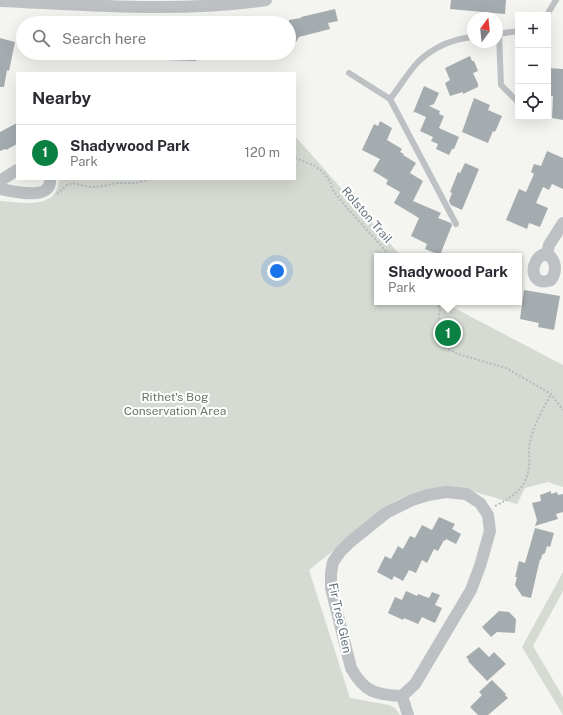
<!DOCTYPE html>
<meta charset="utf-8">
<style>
body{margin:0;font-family:"Public Sans",sans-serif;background:#f2f2f3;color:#2b2b33}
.controls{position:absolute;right:12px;top:12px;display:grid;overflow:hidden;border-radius:0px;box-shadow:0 4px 16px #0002}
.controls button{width:36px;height:36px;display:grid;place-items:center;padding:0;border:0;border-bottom:1px solid #e1e1e2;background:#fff;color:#2b2b33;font:20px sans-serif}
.compass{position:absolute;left:467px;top:12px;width:36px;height:36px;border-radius:50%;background:#fff;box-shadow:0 4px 16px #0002;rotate:15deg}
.you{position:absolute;left:277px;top:271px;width:14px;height:14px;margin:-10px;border:3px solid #fff;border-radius:50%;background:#1a73e8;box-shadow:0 0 0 6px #1a73e833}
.badge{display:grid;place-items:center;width:26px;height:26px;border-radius:50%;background:#0b8043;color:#fff;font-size:13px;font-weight:700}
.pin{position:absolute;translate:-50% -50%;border:2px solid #fff;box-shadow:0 1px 4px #0006}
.popup{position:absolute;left:374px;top:253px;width:148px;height:52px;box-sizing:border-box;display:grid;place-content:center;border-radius:0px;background:#fff;filter:drop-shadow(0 1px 3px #0005);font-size:13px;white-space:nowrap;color:#7c7c81}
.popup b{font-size:15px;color:#2b2b33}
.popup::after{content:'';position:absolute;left:50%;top:100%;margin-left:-8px;border:8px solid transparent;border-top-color:#fff}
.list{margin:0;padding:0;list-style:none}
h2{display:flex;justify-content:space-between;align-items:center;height:52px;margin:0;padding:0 16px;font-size:17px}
h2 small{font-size:13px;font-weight:400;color:#7c7c81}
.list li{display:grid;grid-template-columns:26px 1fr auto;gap:12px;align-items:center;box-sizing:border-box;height:56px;padding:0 16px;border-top:1px solid #e1e1e2}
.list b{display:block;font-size:15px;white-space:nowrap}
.list p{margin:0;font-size:13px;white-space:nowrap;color:#7c7c81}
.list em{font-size:13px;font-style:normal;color:#7c7c81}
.icon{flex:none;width:22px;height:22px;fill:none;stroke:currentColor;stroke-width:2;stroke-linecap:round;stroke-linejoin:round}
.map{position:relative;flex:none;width:563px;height:715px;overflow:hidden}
.search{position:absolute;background:#fff;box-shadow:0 4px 16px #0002;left:16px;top:16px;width:280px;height:44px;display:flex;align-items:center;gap:10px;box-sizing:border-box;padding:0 14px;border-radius:22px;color:#7c7c81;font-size:15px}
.panel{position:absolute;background:#fff;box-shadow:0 4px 16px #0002;left:16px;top:72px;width:280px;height:108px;border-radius:0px}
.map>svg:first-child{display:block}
</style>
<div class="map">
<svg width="563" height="715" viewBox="0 0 563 715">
<rect width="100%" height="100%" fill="#f4f4f0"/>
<g fill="#d5dad2">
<path d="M 295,136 L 401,256 L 377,256 L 377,302 L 443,302 L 563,365 L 563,487 L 548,482 L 525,488 L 517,504 C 469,491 442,476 394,502 L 309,570 L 350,698 L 389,705 L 395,708 L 400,715 L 0,715 L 0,201 C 21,202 58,211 59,179 L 295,179 Z"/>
<polygon points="563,572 563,591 533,646 563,697 563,715 522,647"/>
</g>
<g fill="#a4acb0">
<polygon points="451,0 506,0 505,14 450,9"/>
<polygon points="335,9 338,21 328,23 330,29 299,37 296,42 289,43 289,20 301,18 301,17"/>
<polygon points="0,38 15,42 9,71 7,70 4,87 0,87"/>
<polygon points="167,53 197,53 196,61 167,60"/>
<polygon points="470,56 472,61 474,61 478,71 473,73 478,84 478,87 463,94 463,92 450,96 445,83 450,80 445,68"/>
<polygon points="548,68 563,69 563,120 552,118 553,96 548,96"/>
<polygon points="424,86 439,93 434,104 429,106 440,111 439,114 444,116 439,128 459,137 454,149 452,149 449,155 436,149 438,144 431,141 433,137 420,131 426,117 415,112 413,113"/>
<polygon points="474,98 490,105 488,110 502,116 495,132 493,131 488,143 462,132"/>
<polygon points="380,121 392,128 387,140 402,149 400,152 404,154 403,155 416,163 410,173 423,181 413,201 441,213 438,218 451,223 452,225 440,255 425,249 427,244 411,236 419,218 394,203 400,192 386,184 388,180 373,171 380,159 362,150 374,124 378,126"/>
<polygon points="17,123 17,144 6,150 5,149 0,151 0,132"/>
<polygon points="547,151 563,158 563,189 552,184 549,190 543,187 536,203 548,208 540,227 529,223 527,229 506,220 519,189 526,192 534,174 531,172 534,164 541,166"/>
<polygon points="465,163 479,169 462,210 451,205 449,201 452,193 450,192 458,172 460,173"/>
<polygon points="524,290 560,296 554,330 538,327 539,323 520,319"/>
<polygon points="551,491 551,494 557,492 558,495 563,494 563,512 556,514 558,519 535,526 537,520 532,503 541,501 540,495"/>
<polygon points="439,517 455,524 452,529 461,534 456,544 446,539 445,541 444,540 438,551 434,549 427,563 422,560 416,573 409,570 403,581 394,576 392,580 377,572 385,556 391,559 398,546 403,549 410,536 415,538 422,525 432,530"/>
<polygon points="535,528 554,533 550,547 547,546 545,553 542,555 541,560 540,559 531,598 522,596 515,585 517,577 515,577 519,561 525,563"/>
<polygon points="406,591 417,596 418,594 429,598 432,592 440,595 435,605 442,608 435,623 422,617 418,624 404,618 403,620 388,613 395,597 402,600"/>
<polygon points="499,611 509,612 516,619 515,633 497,632 491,637 482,627"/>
<polygon points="479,647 489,657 494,652 506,664 487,681 468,661 469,660 466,657"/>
<polygon points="492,680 506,694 505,695 508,698 488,715 478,715 470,707 482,695 479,692"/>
</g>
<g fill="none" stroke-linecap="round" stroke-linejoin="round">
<g stroke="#b7babc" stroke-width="2" stroke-dasharray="2 2" stroke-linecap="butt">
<polyline points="295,158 313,165 323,172 330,181 332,189 342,202 390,256"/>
<polyline points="57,194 67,185 72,183 90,187 104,186 116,183 136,183 150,179 167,179"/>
<polyline points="437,302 440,310 437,330 438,336 444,347 458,354 506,368 551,394 563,410"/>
<path d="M 495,506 C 513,497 527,488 529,466 C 530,458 528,449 530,442 C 534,424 543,409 551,394"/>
</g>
<g stroke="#bdc1c4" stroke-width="6">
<polyline points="547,15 556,0"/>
<polyline points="497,34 518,31"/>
<polyline points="499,34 501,85 518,102"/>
<polyline points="349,73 390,99 456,224"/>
<path d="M 390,99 C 400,87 408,72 419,61 C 434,47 453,39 473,37"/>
</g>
<g stroke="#bdc1c4" stroke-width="12">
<path d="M 0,1 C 89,5 178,13 266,0"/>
<polyline points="0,181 17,170"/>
<path d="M 0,189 C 12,191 52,202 50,179"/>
<path d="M 544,254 C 557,256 557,272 551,280 C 529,288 529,260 544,254 Z"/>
<polyline points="547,254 549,245 563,223"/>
<path d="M 446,492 L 466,494 L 480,503 L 488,515 L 490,531 L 480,566 L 471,590 L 415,684 L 402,696 C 376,695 364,692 351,668 L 331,588 L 331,573 L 333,562 L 340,552 L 350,542 L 386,513 L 412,500 L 428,495 Z"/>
<polyline points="402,696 408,715"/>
</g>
</g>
<g text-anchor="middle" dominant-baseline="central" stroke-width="4" stroke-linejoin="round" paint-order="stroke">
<g font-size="12" fill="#65747f" stroke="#fff">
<text transform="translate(367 215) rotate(49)">Rolston Trail</text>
<text transform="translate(340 618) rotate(78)">Fir Tree Glen</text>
</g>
<g font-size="12" fill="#687763" stroke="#fff">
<text x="175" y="397">Rithet's Bog<tspan x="175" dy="14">Conservation Area</tspan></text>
</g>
</g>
</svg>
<div class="controls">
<button>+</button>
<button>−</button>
<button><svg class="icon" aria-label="locate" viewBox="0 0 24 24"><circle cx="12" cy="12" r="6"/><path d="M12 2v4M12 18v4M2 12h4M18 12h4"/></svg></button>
</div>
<svg class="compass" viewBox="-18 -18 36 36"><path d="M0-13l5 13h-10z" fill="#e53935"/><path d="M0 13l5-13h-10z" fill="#7c7c81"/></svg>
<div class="you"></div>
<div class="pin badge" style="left:448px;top:333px">1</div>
<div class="popup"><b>Shadywood Park</b>Park</div>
<div class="search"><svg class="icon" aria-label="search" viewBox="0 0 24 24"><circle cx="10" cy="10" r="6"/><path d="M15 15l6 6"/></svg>Search here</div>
<section class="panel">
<h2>Nearby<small></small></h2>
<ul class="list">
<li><span class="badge">1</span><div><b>Shadywood Park</b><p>Park</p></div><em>120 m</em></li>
</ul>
</section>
</div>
